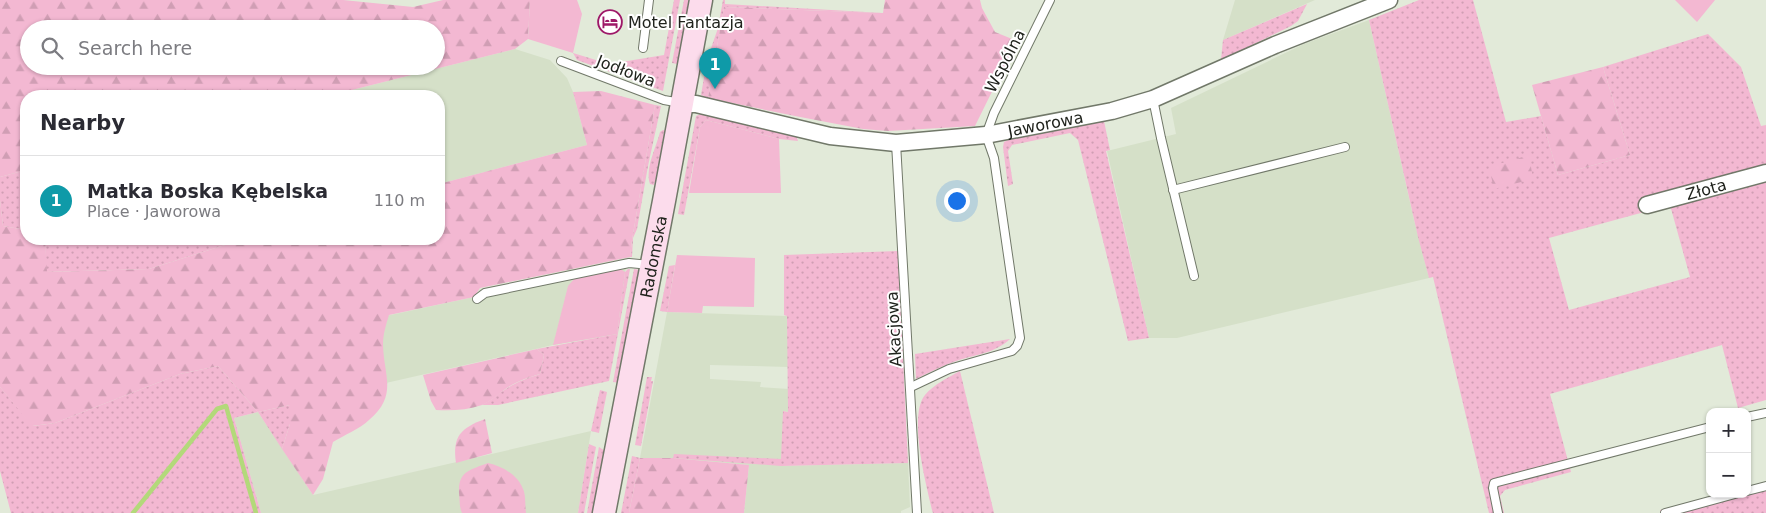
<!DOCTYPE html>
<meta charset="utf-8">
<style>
body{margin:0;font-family:"DejaVu Sans",sans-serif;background:#f2f2f3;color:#2b2b33}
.controls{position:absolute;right:15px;bottom:15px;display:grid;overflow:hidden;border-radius:10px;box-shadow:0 1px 4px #0004}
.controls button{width:45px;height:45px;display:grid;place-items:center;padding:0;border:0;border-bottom:1px solid #e1e1e2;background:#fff;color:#2b2b33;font:25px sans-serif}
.you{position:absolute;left:956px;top:200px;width:18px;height:18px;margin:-12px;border:4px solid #fff;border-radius:50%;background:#1a73e8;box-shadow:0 0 0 8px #1a73e833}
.badge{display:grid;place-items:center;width:32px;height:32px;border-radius:50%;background:#2563eb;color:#fff;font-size:16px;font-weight:700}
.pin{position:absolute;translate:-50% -41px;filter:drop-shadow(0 1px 2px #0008)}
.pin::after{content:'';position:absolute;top:26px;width:18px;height:15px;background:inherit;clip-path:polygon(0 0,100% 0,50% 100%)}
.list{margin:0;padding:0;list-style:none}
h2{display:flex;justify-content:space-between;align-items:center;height:65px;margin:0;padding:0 20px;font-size:21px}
h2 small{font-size:16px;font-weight:400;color:#7c7c81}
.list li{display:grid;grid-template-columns:32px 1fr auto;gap:15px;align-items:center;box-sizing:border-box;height:90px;padding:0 20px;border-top:1px solid #e1e1e2}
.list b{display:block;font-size:19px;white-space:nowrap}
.list p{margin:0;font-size:16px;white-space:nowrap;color:#7c7c81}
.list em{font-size:16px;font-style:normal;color:#7c7c81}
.icon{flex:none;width:28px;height:28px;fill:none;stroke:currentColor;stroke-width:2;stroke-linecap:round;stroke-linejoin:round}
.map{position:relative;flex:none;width:1766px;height:513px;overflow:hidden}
.search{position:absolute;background:#fff;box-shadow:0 1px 4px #0004;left:20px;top:20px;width:425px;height:55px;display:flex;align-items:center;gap:12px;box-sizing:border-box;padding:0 18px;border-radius:28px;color:#7c7c81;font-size:19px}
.panel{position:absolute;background:#fff;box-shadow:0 1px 4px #0004;left:20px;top:90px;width:425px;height:155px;border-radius:20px}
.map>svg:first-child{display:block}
</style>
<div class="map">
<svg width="1766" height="513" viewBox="0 0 1766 513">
<defs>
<pattern id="grass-dots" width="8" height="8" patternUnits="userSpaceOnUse" patternTransform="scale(1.25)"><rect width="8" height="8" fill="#f3b8d2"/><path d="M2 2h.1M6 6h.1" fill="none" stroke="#d09eb4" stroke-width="1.8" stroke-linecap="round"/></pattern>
<pattern id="forest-firs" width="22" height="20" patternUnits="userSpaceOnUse" patternTransform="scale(1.25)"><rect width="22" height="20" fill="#f3b8d2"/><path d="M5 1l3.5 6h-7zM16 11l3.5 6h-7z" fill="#d09eb4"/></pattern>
</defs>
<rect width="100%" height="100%" fill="#e2ead9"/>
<g fill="#d5e0c8">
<polygon points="1235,0 1315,0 1223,40"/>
<polygon points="1369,20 1414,220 1429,278 1177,338 1149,338 1107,151 1176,134 1171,108 1304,44"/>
<polygon points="515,49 550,60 567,78 573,92 587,145 439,184 439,96 328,96"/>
<polygon points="630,257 625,272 617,334 553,345 298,403 284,338 474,297 480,289"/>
<polygon points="667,312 787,316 789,367 710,365 710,379 761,382 760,387 789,389 788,412 784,411 781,466 908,463 910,507 901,511 901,513 744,513 749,465 673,458 640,458"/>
<polygon points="258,412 313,495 591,431 578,513 261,513 234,418"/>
</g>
<g fill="url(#grass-dots)" fill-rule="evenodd">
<polygon points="674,0 680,0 663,91 577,60 573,53 609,64 664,55"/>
<polygon points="684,0 693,0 682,65 672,63"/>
<polygon points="723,0 725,0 725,4 883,13 724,7 708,98 701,95 707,60 718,28"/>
<path d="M 1419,0 L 1473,0 L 1506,122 L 1541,116 L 1558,175 L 1630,155 L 1603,67 L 1708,34 L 1741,67 L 1761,126 L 1766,125 L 1766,400 L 1738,408 L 1722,345 L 1550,394 L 1571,472 L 1505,490 L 1500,496 L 1504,513 L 1489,513 L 1433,277 L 1429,278 L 1418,237 L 1369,20 ZM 1670,205 L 1690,277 L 1569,310 L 1549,238 Z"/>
<polygon points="1307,4 1298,21 1291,26 1221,60 1223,40"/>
<polygon points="655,105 661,106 648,166 637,229 633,238 632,257 630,257 632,240"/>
<polygon points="703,113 796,135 798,141 779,139 706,120 700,127 684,215 678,214 696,116"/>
<polygon points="1104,121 1110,150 1106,151 1149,338 1128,341 1078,140 1070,133 1012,145 1008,151 1013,184 1008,186 1003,147 1004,142 1008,140"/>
<path d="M 663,130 L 670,131 L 654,185 L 650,184 C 645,168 656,148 660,132 Z"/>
<polygon points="26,170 26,230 3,226 0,200 0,177"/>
<polygon points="45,239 244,239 149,269 46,272"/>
<polygon points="898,251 908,463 781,466 673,458 674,454 781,459 783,411 788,412 787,316 784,315 784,255"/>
<polygon points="675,265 667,312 660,311 669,266"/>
<path d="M 628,269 L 630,269 L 609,381 L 498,405 L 482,405 C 491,401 497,394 506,389 C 516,382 528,378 540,374 L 544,355 L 537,349 L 617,334 L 625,272 Z"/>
<polygon points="634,269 640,270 620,383 613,382"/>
<path d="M 1010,339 C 995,353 978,354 959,360 C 944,365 930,372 916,379 L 915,354 Z"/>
<polygon points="218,366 258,412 290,405 290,424 282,449 258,412 234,418 261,513 11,513 0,471 0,387 33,426 55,423 180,374"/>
<path d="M 960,371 L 994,513 L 933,513 L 932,510 C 926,484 908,416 925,395 C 933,385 949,377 960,371 Z"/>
<polygon points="647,377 652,377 651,381 653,381 641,446 635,445"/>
<polygon points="600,390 607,392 599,433 591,431"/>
<polygon points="589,444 596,447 584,513 578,513"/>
<polygon points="599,447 605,451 597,513 587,513"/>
<polygon points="632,456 640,458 629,513 621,513"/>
<polygon points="1766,482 1766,513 1661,513 1660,510 1719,494 1747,494 1747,487"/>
</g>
<g fill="url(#forest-firs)" fill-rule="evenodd">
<path d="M 0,0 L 343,0 L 413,7 L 443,0 L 530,0 L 528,39 L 515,49 L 328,96 L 26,96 L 26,170 L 0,177 ZM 29,29 L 436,29 L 436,66 L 29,66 Z"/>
<polygon points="885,0 980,0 982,8 995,32 1017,41 975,126 888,131 863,129 795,116 708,98 724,7 883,13"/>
<polygon points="1603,67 1630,155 1558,175 1532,85"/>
<path d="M 601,91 L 655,105 L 632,240 L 630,257 L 480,288 L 474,297 L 389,315 C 386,325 383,334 383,345 C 384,377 398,395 369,420 C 360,429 344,435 333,442 L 323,479 L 313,495 L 282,449 L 290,424 L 290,405 L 258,412 L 218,366 L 180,374 L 55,423 L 32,426 L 0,387 L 0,200 L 3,226 L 26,230 L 26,239 L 45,239 L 47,272 L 149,269 L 244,239 L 439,239 L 439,184 L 587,145 L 573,92 Z"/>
<polygon points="1529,155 1533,179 1494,189 1489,167"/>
<path d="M 537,349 L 544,355 L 540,374 C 527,378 515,382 504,390 C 497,395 491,401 482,405 C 467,410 452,411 436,410 L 431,401 L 423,375 Z"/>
<path d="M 485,419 L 492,453 L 456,463 C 452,436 461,428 485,419 Z"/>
<polygon points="640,458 673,458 749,465 744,513 629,513"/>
<path d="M 488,463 C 502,466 518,475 523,489 C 526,495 525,506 526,513 L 462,513 C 459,507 460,500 459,493 C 458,471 470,470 488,463 Z"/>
</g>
<g fill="#f3b8d2">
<polygon points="530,0 577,0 582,14 573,53 528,39"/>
<polygon points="1675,0 1715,0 1697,22"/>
<polygon points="706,120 779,139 781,193 689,193 700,127"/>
<polygon points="677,255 755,258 754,307 703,306 702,313 667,312"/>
<polygon points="619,268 625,272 617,334 553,345 568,286 574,279"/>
</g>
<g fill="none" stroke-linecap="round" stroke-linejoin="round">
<polyline stroke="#b3d97a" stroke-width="4.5" points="133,513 217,409 226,406 256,513"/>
<g stroke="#717869" stroke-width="10">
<g id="lane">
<polyline points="643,48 649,0"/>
<polyline points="561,61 664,100 681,103"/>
<polyline points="1153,99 1161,138 1194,276"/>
<polyline points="896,143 917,513"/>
<polyline points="1173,190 1345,147"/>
<polyline points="477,299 485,293 629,263 650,265"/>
<polyline points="911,387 949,369 1012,351 1017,346 1020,338 994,158 986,135 994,113 1050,0"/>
<polyline points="1747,417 1766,413"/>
<polyline points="1747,491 1766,486"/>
<polyline points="1498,513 1493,488 1494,483 1710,427"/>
<polyline points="1665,513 1735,494"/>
</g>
</g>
<g stroke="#717869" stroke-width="19">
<g id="street">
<path id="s1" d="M 683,104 L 696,104 L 830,136 L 896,143 L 986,135 L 1112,111 L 1153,99 L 1275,45 L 1389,0"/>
<path id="s2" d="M 1647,205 L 1766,173"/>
</g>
</g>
<g stroke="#717869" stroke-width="25">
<g id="secondary">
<path id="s3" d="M 604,513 L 664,201 L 701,0"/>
</g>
</g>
<use href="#lane" stroke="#fff" stroke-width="8"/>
<use href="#street" stroke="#fff" stroke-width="16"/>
<use href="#secondary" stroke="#fcdcec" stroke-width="22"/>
</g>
<defs>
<g id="hotel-ring" transform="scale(1.25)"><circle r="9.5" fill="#fff" stroke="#9e1868" stroke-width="1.5"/><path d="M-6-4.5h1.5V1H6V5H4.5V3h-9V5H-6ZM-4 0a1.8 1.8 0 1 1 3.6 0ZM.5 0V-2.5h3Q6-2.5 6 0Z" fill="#9e1868"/></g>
</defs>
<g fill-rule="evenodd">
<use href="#hotel-ring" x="610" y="22"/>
</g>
<g text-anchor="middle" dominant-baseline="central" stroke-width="4" stroke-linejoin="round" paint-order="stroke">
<g font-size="16" fill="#20231d" stroke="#fff" text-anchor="start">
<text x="628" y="22">Motel Fantazja</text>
</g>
<g font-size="16" fill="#20231d" stroke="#fff">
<text transform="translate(1005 61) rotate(-63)">Wspólna</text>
<text transform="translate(626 71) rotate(21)">Jodłowa</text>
<text stroke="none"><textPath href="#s1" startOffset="368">Jaworowa</textPath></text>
<text stroke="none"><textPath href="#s2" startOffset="61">Złota</textPath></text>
<text stroke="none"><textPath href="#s3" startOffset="261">Radomska</textPath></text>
<text transform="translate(894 329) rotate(-93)">Akacjowa</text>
</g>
</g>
</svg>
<div class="controls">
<button>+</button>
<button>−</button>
</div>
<div class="you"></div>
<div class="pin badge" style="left:715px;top:89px;background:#0f9aa8">1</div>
<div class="search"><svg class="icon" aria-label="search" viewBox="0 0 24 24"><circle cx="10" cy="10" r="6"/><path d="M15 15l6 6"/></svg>Search here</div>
<section class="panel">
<h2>Nearby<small></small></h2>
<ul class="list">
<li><span class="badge" style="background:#0f9aa8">1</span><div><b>Matka Boska Kębelska</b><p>Place · Jaworowa</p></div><em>110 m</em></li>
</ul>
</section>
</div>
